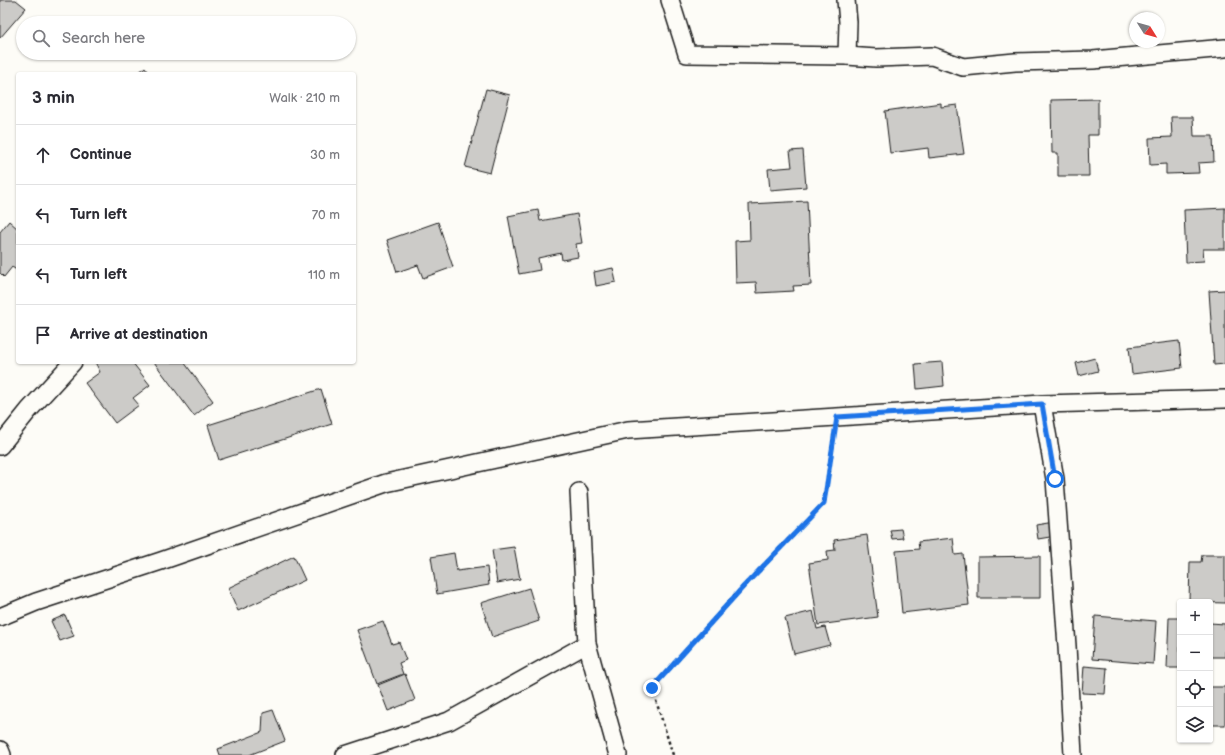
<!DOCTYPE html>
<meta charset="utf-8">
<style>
body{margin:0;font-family:"Balsamiq Sans",sans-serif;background:#f2f2f3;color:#2b2b33}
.controls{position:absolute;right:12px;bottom:12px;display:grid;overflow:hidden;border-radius:4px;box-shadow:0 1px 3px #0004}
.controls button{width:36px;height:36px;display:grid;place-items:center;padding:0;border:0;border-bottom:1px solid #e1e1e2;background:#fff;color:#2b2b33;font:20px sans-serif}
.compass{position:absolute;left:1129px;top:12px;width:36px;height:36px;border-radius:50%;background:#fff;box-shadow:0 1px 3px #0004;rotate:127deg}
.stop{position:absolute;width:12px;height:12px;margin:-9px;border:3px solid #1a73e8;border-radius:50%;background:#fff}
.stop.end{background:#1a73e8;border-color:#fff;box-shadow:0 1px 4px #0008}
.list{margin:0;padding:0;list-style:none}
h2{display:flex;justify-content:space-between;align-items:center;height:52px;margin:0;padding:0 16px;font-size:17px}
h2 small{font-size:13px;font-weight:400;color:#7c7c81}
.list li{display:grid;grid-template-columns:26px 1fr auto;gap:12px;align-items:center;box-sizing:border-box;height:60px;padding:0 16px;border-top:1px solid #e1e1e2}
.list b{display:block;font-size:15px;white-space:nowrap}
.list em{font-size:13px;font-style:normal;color:#7c7c81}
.icon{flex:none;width:22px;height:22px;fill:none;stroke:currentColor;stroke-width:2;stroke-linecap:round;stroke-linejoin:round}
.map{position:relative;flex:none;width:1225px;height:755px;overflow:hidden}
.search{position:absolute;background:#fff;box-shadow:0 1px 3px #0004;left:16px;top:16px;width:340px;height:44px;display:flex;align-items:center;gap:10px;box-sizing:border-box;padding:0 14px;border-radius:22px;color:#7c7c81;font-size:15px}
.panel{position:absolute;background:#fff;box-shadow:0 1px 3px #0004;left:16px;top:72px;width:340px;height:292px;border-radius:4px}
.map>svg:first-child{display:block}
</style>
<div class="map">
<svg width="1225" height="755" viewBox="0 0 1225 755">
<rect width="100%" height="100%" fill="#fdfcf7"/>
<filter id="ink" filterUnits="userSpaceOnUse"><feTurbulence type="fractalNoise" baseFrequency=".025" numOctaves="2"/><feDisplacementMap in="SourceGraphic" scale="8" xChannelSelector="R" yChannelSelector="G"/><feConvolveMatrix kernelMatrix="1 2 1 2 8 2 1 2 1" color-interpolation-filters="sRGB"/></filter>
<g filter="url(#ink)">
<g fill="#cccbc8" stroke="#1c1c1c">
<polygon points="0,0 16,0 26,8 0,38"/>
<polygon points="145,67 150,74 137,74"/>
<polygon points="486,89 510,95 490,173 465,167"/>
<polygon points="1098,99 1098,135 1088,135 1089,176 1058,176 1058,153 1052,153 1051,100"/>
<polygon points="941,103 941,107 957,105 964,154 929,158 928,148 890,153 885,111"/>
<polygon points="1171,117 1193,117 1194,136 1213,136 1214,162 1198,163 1199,173 1166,174 1166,164 1150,165 1149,138 1172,137"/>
<polygon points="803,150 806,187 770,190 768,169 792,167 790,151"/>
<polygon points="807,201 811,285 793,286 794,291 757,293 756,282 736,283 735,241 750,240 749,204"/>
<polygon points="1225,208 1225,249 1203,249 1204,261 1186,262 1184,210"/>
<polygon points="538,210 540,221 577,214 582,243 576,244 578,257 562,260 561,253 538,258 540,270 519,274 508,216"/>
<polygon points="9,221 18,229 18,271 12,267 4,277 0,273 0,232"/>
<polygon points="438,222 453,267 423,278 418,265 397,272 387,240"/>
<polygon points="613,268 616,282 596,286 594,272"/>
<polygon points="1225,290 1225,364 1214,365 1209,291"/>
<polygon points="1179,341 1182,368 1132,374 1129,347"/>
<polygon points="1095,358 1098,371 1079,376 1076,363"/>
<polygon points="132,362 150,385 133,398 139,405 115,423 85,383 100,372 95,362"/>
<polygon points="154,362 184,362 213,401 194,416"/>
<polygon points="942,362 944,386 917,389 915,364"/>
<polygon points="321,389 332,424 219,460 208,425"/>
<polygon points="1054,522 1056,536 1038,539 1036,525"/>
<polygon points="901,529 903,538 892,539 890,530"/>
<polygon points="867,535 878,617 818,625 809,563 828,560 827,551 835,550 834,540"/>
<polygon points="953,538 955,555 963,554 969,605 902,613 896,551 919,549 918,542"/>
<polygon points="514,547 520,579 497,583 492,550"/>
<polygon points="454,553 457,571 487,567 489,585 437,594 431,557"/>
<polygon points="1202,555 1225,555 1225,603 1189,602 1190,562 1201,562"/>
<polygon points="294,556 305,580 238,611 228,588"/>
<polygon points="1040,556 1040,598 978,598 978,557"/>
<polygon points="529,588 539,621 492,637 481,603"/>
<polygon points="813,611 817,629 825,627 830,645 794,654 785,618"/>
<polygon points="65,615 74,636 60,641 51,621"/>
<polygon points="1095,616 1156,621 1153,664 1092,659"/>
<polygon points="1169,618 1180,618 1180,668 1167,668"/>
<polygon points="383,621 392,644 399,642 406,660 399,663 403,674 377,684 357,630"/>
<polygon points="1210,623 1225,624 1225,657 1210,657"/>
<polygon points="1084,666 1107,668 1105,694 1082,693"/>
<polygon points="405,674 415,700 388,711 378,685"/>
<rect x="1210" y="687" width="15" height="38"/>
<polygon points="273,710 285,741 249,755 220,755 218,749 262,732 263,713"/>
</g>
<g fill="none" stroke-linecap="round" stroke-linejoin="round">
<g stroke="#1c1c1c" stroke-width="20">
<g id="minor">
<polyline points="670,0 687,54 847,56 876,58 932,56 963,67 1015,62 1093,60 1225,48"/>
<polyline points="846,0 848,22 847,56"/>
<polyline points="1042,404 1055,479 1067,646 1073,755"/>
<polyline points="0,446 29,410 73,362"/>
<polyline points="579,492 587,644 618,755"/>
<polyline points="0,617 36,602 161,561 386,483 628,430 1042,404 1225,399"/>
<polyline points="0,750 2,755"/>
<polyline points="345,755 449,721 587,644"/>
</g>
</g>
<polyline stroke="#1c1c1c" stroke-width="2.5" stroke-dasharray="3 3" stroke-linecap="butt" points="673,755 652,688 744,586 824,503 834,435"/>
<use href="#minor" stroke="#fdfcf7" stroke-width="17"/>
</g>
</g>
<g fill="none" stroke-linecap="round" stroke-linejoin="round" filter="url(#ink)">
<polyline stroke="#1a73e8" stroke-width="5" points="652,688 744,586 824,503 837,417 1042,404 1055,479"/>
</g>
</svg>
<div class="controls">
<button>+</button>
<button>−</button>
<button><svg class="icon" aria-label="locate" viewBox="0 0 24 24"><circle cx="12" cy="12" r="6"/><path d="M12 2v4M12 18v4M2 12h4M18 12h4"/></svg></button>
<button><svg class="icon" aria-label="layers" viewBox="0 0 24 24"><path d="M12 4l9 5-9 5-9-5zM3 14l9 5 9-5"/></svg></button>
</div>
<svg class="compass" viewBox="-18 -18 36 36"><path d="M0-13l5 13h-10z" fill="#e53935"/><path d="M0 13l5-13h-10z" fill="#7c7c81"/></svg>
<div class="stop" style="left:1055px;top:479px"></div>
<div class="stop end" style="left:652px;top:688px"></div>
<div class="search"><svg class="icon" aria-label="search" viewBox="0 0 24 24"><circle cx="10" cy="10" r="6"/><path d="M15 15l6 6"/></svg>Search here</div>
<section class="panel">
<h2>3 min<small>Walk · 210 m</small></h2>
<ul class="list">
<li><svg class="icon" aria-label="ahead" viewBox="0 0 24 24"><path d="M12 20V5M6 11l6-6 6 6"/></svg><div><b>Continue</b></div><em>30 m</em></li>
<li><svg class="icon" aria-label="left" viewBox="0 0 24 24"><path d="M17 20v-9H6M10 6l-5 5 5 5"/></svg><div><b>Turn left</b></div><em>70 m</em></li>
<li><svg class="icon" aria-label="left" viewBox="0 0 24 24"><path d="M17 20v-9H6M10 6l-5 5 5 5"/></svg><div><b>Turn left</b></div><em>110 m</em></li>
<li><svg class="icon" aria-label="arrive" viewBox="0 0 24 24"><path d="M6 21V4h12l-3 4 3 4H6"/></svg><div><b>Arrive at destination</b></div></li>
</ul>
</section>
</div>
